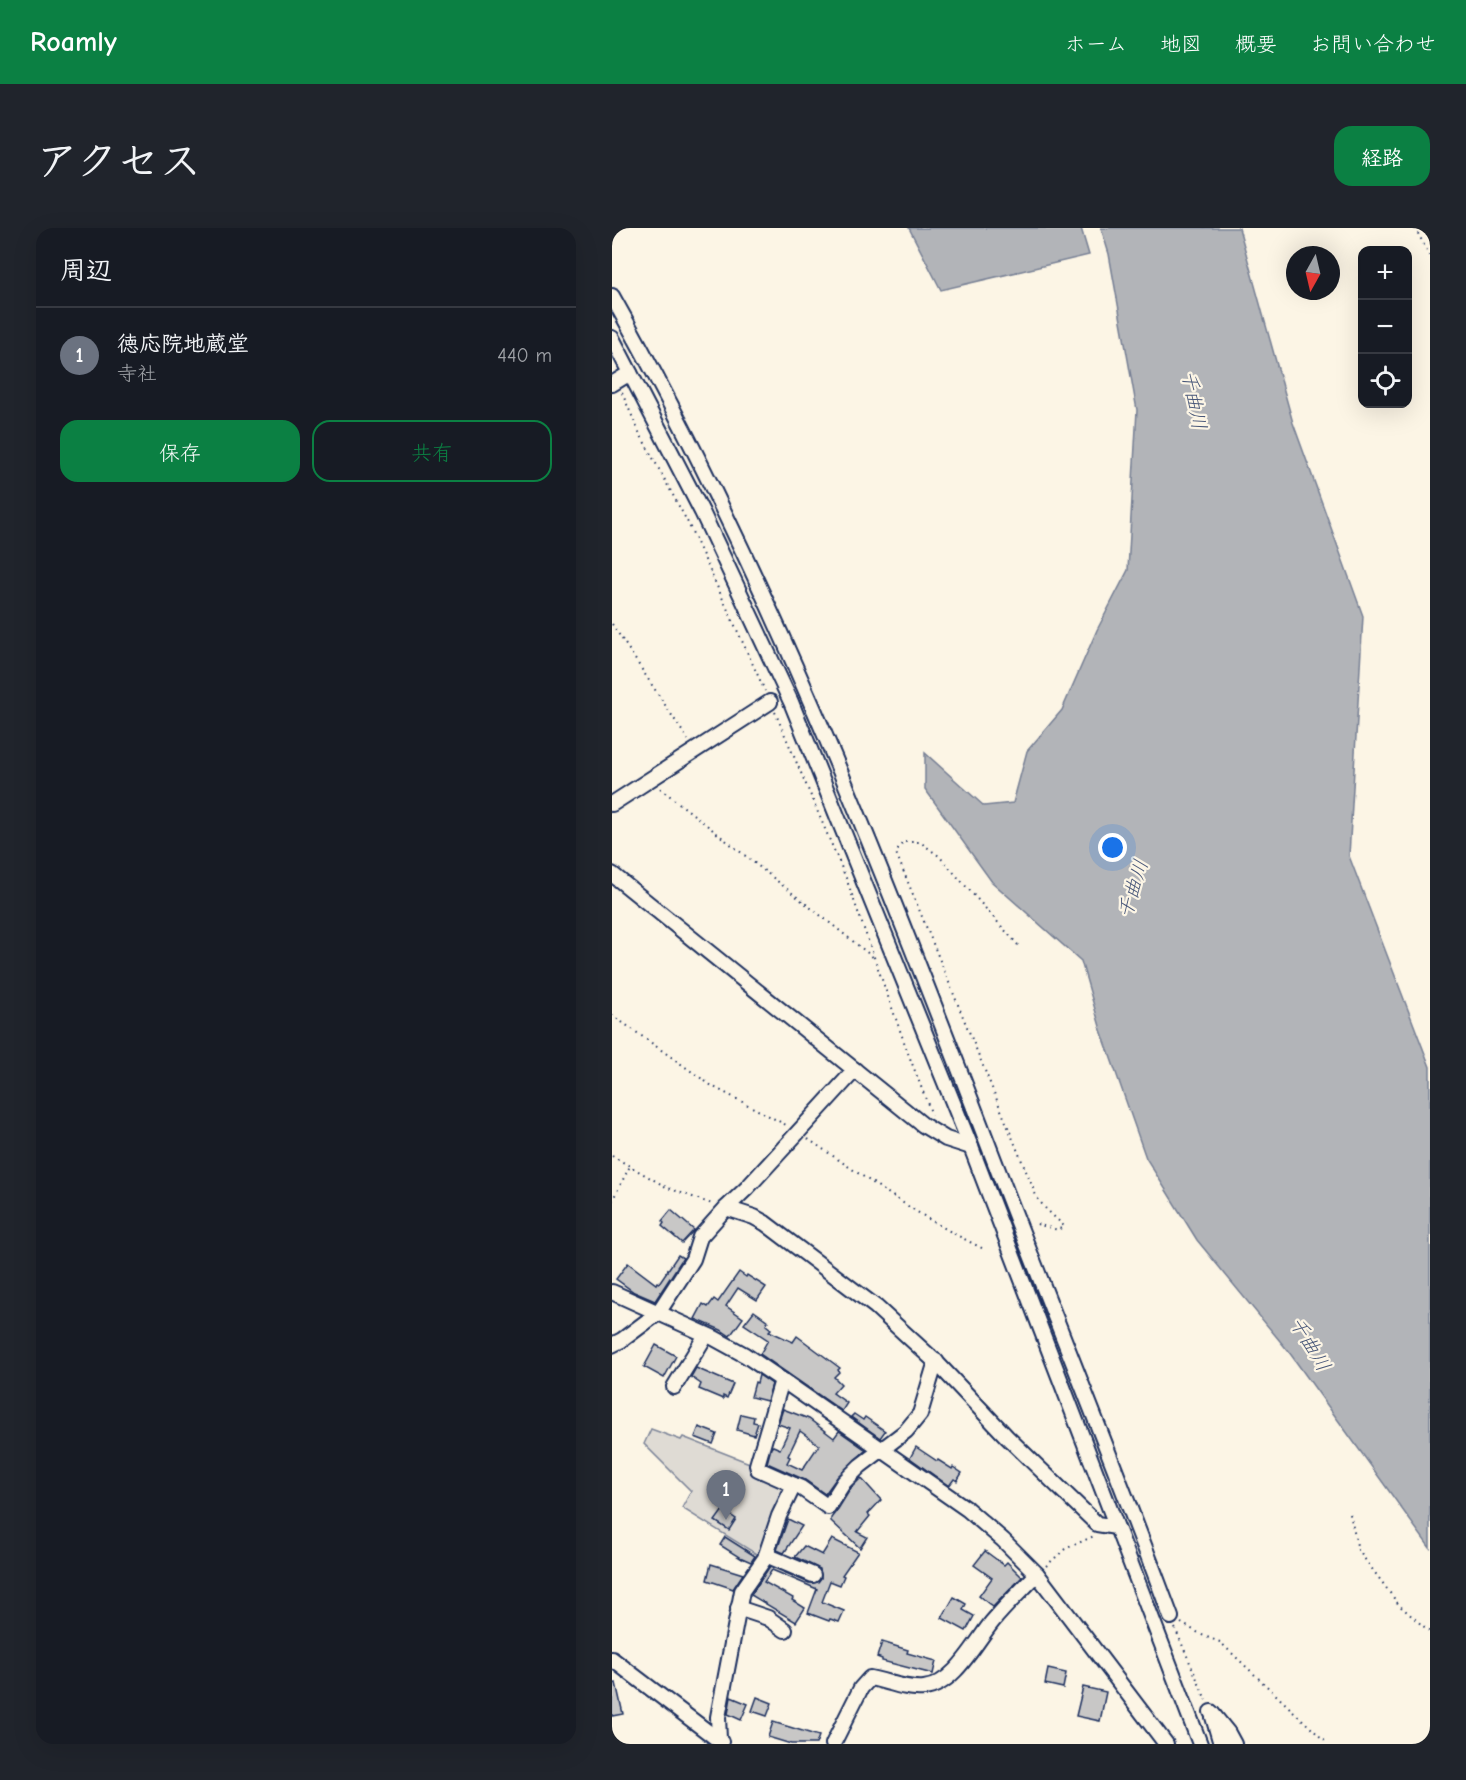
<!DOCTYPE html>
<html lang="ja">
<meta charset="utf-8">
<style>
body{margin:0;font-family:"Comic Neue","Klee One",sans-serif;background:#20242c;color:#f1f3f6}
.controls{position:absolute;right:18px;top:18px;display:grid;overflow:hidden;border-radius:12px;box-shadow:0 6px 24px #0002}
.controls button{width:54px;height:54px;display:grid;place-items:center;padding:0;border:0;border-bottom:2px solid #363941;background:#171b24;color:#f1f3f6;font:30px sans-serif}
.compass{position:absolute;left:674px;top:18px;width:54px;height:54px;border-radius:50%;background:#171b24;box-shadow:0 6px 24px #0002;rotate:188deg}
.you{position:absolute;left:501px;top:620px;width:21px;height:21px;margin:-15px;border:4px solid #fff;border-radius:50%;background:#1a73e8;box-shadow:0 0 0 9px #1a73e833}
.badge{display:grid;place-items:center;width:39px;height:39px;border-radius:50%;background:#0b8043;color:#fff;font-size:20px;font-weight:700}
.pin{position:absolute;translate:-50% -50px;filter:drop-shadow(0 2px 3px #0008)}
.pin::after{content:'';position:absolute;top:32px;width:21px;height:18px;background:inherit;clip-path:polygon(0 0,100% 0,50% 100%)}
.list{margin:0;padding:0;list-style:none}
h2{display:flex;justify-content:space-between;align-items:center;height:78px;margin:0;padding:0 24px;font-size:26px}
h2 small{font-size:20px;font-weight:400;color:#9ea1a6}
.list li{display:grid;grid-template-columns:39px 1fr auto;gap:18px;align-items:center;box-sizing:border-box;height:96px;padding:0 24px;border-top:2px solid #363941}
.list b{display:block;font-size:22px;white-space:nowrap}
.list p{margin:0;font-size:20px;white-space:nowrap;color:#9ea1a6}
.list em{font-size:20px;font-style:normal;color:#9ea1a6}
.actions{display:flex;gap:12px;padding:18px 24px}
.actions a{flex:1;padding:14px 0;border:2px solid #0b8043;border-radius:18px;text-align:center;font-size:21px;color:#0b8043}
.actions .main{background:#0b8043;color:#fff}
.icon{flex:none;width:33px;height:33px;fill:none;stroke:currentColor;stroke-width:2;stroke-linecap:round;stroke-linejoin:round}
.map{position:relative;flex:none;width:818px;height:1516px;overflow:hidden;border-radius:18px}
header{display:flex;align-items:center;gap:36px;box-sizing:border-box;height:84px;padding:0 30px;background:#0b8043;color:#fff}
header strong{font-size:28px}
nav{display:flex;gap:33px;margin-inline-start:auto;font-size:21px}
.intro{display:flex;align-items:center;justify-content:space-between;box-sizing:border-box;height:144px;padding:0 36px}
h1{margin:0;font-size:42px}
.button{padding:15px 27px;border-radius:18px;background:#0b8043;color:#fff;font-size:21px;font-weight:700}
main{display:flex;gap:36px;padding:0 36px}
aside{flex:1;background:#171b24;border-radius:18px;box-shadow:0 6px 24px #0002}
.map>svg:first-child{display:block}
</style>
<header>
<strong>Roamly</strong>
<nav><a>ホーム</a><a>地図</a><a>概要</a><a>お問い合わせ</a></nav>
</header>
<div class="intro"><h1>アクセス</h1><a class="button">経路</a></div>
<main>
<aside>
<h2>周辺<small></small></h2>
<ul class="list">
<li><span class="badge" style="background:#6b7280">1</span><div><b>徳応院地蔵堂</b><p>寺社</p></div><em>440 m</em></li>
</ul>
<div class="actions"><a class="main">保存</a><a>共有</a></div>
</aside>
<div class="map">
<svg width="818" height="1516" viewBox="0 0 818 1516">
<rect width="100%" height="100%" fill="#fcf5e5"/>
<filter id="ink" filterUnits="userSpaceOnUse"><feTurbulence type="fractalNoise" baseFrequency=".0167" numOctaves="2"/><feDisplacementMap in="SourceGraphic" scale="12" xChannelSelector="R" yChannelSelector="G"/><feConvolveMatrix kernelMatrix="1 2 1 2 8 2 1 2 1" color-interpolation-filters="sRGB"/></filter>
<g filter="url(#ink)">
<polygon fill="#dfdbd4" stroke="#7d8599" stroke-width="1.5" points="39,1201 69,1212 71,1209 140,1236 172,1257 175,1262 149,1329 70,1280 79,1263 32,1216"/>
<g fill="#b2b4b8" stroke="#767f94" stroke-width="1.5">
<polygon points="297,0 469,0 477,27 329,62"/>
<polygon points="489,0 627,0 681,195 751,388 737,628 818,839 818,1320 677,1124 585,1012 534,930 489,802 469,733 380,654 313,561 313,525 372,578 401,575 415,523 450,482 485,402 516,342 525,182 497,26"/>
</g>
<g fill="#c8c7c6" stroke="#1b2f5e" stroke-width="1.5" fill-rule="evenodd">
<polygon points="59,982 82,1002 70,1015 50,998 52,995 50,993"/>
<polygon points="66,1027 71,1030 43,1073 22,1064 4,1051 16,1035 44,1056 45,1054 47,1055"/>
<polygon points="127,1044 134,1049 135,1047 154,1059 145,1072 126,1060 114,1078 131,1090 118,1108 109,1102 83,1091 91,1076 96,1079 102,1071 106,1074"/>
<polygon points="142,1083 156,1093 154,1097 159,1101 157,1103 181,1114 185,1108 228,1140 226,1142 227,1144 222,1149 229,1156 221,1165 235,1175 230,1183 148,1126 156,1112 132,1096"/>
<polygon points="44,1117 64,1128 52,1150 32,1139"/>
<polygon points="84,1140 121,1156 115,1170 111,1168 111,1171 87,1161 89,1156 79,1149"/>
<polygon points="147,1147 160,1156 155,1173 139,1169 143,1154 145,1155"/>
<path d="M 171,1181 L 197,1191 L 222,1210 L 227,1203 L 254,1222 L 226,1248 L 213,1266 L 193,1252 L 155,1235 L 159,1220 L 161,1218 L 168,1221 L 178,1200 L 166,1196 ZM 188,1203 L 207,1217 L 190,1242 L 175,1235 L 178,1229 L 176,1228 Z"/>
<polygon points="129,1186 142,1189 141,1194 146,1195 142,1207 125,1202"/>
<polygon points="242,1186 251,1192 253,1189 273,1203 268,1210 239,1189"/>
<polygon points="87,1199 105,1206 101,1216 83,1209"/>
<polygon points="304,1219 325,1233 326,1232 340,1241 341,1239 350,1245 345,1253 342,1251 337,1258 298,1230"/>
<polygon points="249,1250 269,1272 256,1286 258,1288 245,1304 255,1309 248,1320 219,1293 219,1290 226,1281 239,1260"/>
<polygon points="111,1282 124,1291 117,1302 103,1293"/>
<polygon points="176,1291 190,1298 172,1325 165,1322"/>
<polygon points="113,1309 143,1328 139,1334 130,1330 130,1331 108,1317"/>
<polygon points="220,1311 246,1324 230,1347 232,1348 228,1357 218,1353 210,1374 232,1383 227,1394 218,1391 217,1393 196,1385 205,1361 160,1342 152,1354 181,1370 180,1372 193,1380 184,1394 139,1367 158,1338 197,1355 206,1354 209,1350 208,1341 183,1329 192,1318 210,1327"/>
<polygon points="373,1323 392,1337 395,1334 410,1349 381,1379 367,1368 380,1350 362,1337"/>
<polygon points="99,1336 131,1346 121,1361 116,1359 95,1352"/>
<polygon points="342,1369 354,1376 351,1382 362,1388 354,1403 330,1390"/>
<polygon points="270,1414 296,1422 295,1425 324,1433 321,1446 270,1433 270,1431 265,1429"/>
<polygon points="436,1441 454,1445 451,1460 433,1456"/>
<polygon points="4,1455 11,1486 0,1488 0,1456"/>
<polygon points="471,1459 494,1464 488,1493 464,1488"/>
<polygon points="119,1469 136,1476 129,1492 116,1486"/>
<polygon points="145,1469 160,1475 155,1488 140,1483"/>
<polygon points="161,1494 207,1508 204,1516 179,1516 156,1509"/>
</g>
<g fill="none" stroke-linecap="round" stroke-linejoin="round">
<g stroke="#1b2f5e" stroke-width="18">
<g id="minor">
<path d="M 0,68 C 151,336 264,624 374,911 C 435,1071 500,1229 559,1389"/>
<polyline points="0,110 90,284 179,474 359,919 588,1516"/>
<polyline points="0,156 18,145"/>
<polyline points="0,576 158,474"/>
<polyline points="0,646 311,897 334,911 359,919"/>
<polyline points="114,980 142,989 153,995 264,1079 326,1136 395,1209 485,1296 504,1299"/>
<polyline points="0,1064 102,1110 133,1127 170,1152 355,1281 391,1312 425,1346 554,1516"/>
<polyline points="0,1117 10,1112 46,1085 81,1031 88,1009 114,980 135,960 243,842"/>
<polyline points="62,1159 94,1107"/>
<polyline points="182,1257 189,1260 216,1279 232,1254 248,1238 294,1203 308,1186 324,1133"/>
<polyline points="154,1327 201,1347"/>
<polyline points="126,1380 156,1390 173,1402"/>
<polyline points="0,1431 109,1514"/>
<polyline points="599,1484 616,1505 622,1516"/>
<polyline points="601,1489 609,1516"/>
<polyline points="107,1511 106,1489 130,1363 153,1330 167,1288 182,1257 146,1241 145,1237 170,1152"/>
<path d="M 221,1516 L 249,1460 L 258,1450 C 275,1453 294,1462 312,1460 C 342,1457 363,1415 380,1394 C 394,1377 410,1362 425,1346"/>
</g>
</g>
<g stroke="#1b2f5e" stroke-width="2" stroke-dasharray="1.5 4.5" stroke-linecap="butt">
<polyline points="803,0 818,28"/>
<polyline points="10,165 27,204 76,295 153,463"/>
<polyline points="0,396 76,512"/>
<polyline points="163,484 234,650 296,825 320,887"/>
<polyline points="48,560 262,730"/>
<polyline points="406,717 327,628 308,614 291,614 284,625 425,970 434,981 452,998 446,1002 421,995"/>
<polyline points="0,787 100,858 176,898"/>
<path d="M 196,911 C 254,950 311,992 374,1022"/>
<polyline points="0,928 56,960 100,976"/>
<polyline points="0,973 18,938"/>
<polyline points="738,1286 746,1322 787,1377 818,1404"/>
<polyline points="434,1338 453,1321 482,1308"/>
<polyline points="569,1395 592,1408 608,1414 716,1516"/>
<polyline points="563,1400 594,1472"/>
</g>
<use href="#minor" stroke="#fcf5e5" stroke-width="14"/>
</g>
</g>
<g text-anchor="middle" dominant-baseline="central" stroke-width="4.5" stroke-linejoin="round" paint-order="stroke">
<g font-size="20" font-style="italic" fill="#485779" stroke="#fcf5e5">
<text transform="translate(582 172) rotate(79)">千曲川</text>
<text transform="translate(521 661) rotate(-73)">千曲川</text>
<text transform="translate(698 1116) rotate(59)">千曲川</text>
</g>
</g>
</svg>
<div class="controls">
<button>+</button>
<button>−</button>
<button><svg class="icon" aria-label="locate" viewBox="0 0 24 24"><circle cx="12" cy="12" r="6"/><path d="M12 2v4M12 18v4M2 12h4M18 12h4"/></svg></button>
</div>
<svg class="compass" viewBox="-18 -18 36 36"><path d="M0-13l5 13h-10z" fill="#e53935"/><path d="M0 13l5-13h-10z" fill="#9ea1a6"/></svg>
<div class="you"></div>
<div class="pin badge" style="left:114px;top:1292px;background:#6b7280">1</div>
</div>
</main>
